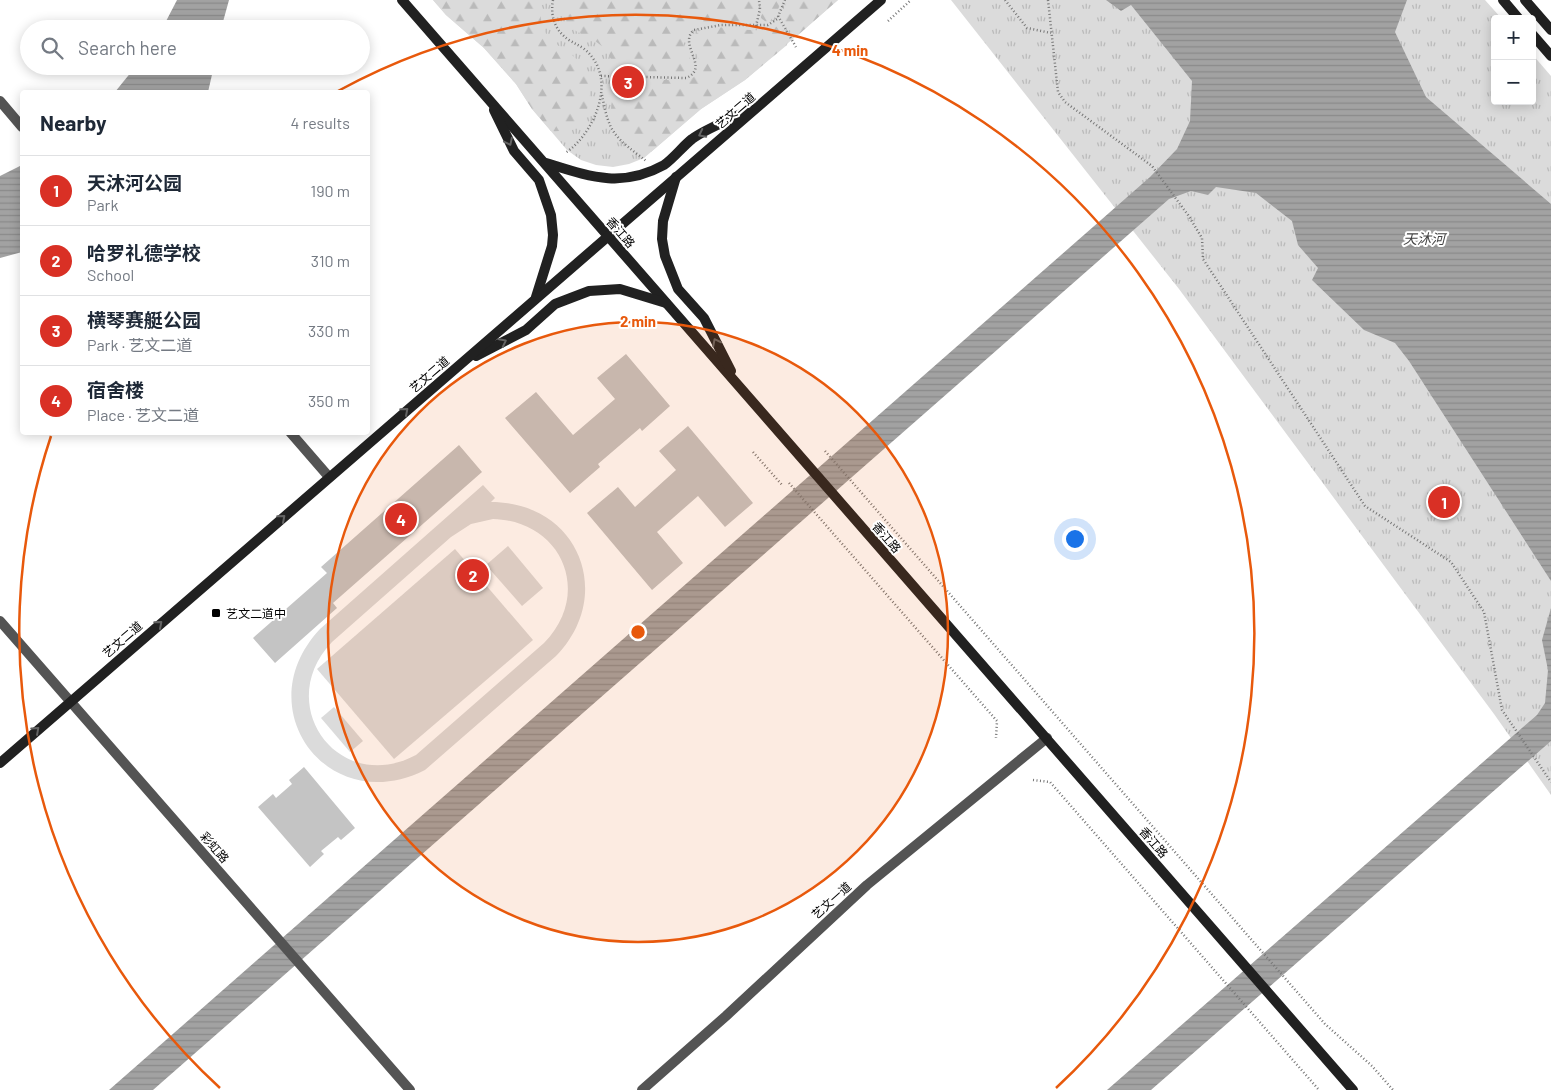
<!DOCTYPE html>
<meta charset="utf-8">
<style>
body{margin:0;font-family:Barlow,"Noto Sans SC",sans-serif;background:#f6f6f7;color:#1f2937}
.controls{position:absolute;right:15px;top:15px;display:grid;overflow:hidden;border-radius:5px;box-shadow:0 2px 12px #0003}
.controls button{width:45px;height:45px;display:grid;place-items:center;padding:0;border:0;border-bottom:1px solid #e0e1e3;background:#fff;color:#1f2937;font:25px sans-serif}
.you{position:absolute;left:1074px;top:538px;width:18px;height:18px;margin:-12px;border:4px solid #fff;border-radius:50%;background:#1a73e8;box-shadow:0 0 0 8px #1a73e833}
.badge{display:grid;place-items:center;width:32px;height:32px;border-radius:50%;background:#d93025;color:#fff;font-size:16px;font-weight:700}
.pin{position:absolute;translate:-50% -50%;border:2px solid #fff;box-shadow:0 1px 5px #0006}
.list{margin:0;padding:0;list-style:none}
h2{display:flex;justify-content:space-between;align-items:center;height:65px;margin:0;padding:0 20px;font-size:21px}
h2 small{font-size:16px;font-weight:400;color:#747a83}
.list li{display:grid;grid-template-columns:32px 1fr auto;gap:15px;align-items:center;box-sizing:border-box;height:70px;padding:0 20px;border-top:1px solid #e0e1e3}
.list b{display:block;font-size:19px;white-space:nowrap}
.list p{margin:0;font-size:16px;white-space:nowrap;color:#747a83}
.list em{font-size:16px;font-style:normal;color:#747a83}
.icon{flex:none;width:28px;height:28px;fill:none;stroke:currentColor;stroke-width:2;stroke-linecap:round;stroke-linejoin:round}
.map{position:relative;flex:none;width:1551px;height:1090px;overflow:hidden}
.search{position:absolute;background:#fff;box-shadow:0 2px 12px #0003;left:20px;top:20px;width:350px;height:55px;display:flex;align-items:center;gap:12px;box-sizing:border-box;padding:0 18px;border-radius:28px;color:#747a83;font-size:19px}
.panel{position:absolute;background:#fff;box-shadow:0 2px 12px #0003;left:20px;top:90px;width:350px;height:345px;border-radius:5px}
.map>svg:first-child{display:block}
</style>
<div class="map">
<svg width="1551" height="1090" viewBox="0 0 1551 1090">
<defs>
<pattern id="grass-tufts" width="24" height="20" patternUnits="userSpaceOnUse" patternTransform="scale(1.25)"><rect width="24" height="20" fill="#dbdbdb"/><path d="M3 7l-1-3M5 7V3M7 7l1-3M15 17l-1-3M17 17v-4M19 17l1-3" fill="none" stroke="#bababa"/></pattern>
<pattern id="forest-firs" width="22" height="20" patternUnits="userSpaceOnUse" patternTransform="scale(1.25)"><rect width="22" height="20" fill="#dbdbdb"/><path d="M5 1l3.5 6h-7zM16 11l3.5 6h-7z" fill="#bababa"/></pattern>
<pattern id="water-rules" width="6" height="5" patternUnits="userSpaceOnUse" patternTransform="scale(1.25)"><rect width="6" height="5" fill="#a2a2a2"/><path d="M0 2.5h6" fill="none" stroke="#8a8a8a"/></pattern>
</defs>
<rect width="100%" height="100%" fill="#fff"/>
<g fill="url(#grass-tufts)">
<polygon points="433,0 838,0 745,80 701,109 644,158 629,164 613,167 596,165 581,160 567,150 532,109 516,84 484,48 446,15"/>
<polygon points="951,0 1485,0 1502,19 1495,19 1495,101 1532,101 1532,54 1551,76 1551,795 1494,714 1179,289"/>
</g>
<g fill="url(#forest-firs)">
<path d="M 433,0 L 543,0 C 539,11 540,23 546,34 C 552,43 561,47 570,53 C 587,67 596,96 584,116 C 577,128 564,132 551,131 L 532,109 L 516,84 L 484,48 L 446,15 Z"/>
<path d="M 564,0 L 757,0 C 760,10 758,17 749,22 C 734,24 694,18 685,32 C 676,46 702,63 687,74 C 673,76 637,77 625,72 C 613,68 612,58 605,50 C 592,31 558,37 564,0 Z"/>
<polygon points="761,0 782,0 776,14 769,22 766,22 761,18"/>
<path d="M 788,0 L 838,0 L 797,36 C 781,25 779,17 788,0 Z"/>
<path d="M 774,26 C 784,28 789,35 787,45 L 745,80 L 701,109 L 651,152 C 640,144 627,137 619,128 C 603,111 613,87 632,80 L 689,80 C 716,67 682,46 697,33 C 711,21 742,32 759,30 C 764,30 769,27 774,26 Z"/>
</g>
<g fill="#dbdbdb" fill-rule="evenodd">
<path d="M 483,485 L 495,498 L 491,502 C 578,502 616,594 556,656 L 425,770 C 328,819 246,708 320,629 ZM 493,519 C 562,521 593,593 544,643 L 416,755 C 339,796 272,705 332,642 L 451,537 L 471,524 Z"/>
<polygon points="508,546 543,588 522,606 486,565"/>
<polygon points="455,549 533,640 394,759 317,669"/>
<polygon points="334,707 363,741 350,752 321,718"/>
</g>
<g fill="url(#water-rules)">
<polygon points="177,0 229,0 221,29 162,29"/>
<polygon points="1106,0 1407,0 1395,32 1426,97 1551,204 1551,581 1409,361 1395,343 1364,330 1312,280 1318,268 1298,245 1292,221 1256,193 1216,187 1208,195 1191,191 1169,199 153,1090 109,1090 1150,177 1177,149 1190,121 1192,81 1131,5 1121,11"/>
<polygon points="136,66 214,66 208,92 115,92"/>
<polygon points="22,165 22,252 0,258 0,176"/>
<polygon points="1551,608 1551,741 1151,1090 1107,1090 1537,715 1545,703 1548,670 1542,640"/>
</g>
<g fill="#c4c4c4">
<polygon points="626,354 670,406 642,431 640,428 598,464 600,467 570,493 505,418 536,392 573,435 615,399 597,378"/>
<polygon points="688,426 753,503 725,527 698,496 657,532 683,563 652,590 587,513 618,487 635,507 676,470 659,451"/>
<polygon points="459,445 482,472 333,603 337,608 275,663 253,638 327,573 321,567"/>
<polygon points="304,767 355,828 341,840 338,837 321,851 324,854 310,867 258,807 273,794 276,798 292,784 289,780"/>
</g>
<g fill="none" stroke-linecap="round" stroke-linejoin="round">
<g stroke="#767676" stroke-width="2.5" stroke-dasharray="1 2.5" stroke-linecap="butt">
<path d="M 553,0 C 550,16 555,31 569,40 C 574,43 578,45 583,48 C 606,66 605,93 594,118 C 587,132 578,145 565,153"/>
<polyline points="1005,0 1027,28 1051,33"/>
<polyline points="1048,0 1058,92 1065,102 1152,166 1188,215 1202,238 1203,259 1365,506 1451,562 1484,612 1502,710 1551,782"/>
<polyline points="778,16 796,47"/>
<polyline points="888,21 911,0"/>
<polyline points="756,26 760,9 759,0"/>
<path d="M 601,76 L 686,78 C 711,68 677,44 694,30 L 721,25 L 768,25 L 777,19 L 785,0"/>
<path d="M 602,95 C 604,105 606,116 610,125 C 616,140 634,151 646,161"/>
<polyline points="825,451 1325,1024 1372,1066 1393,1090"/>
<polyline points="753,452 783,486"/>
<polyline points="789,483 997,721 996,738"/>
<polyline points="1033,780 1050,782 1319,1090"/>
</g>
<g stroke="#545454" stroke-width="10">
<polyline points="0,101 22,127"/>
<polyline points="290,432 329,477"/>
<polyline points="0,621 410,1090"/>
<polyline points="642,1090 726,1016 867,885 1047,738"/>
</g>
<g stroke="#212121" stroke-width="10">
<polyline points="402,0 1353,1090"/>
<polyline points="1503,0 1519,19"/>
<polyline points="1525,0 1551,30"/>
<polyline points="1532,34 1551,56"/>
<polyline points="494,110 514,151 539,180 551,215 553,235 552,246 536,297"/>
<path d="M 546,163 C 588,176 621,189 664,165 C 674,158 682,147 692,139 C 707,128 730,120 747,111"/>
<polyline points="676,177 663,221 662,239 665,256 678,289 704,318 731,371"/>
<polyline points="476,356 526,330 555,304 589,291 620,289 666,303"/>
<polyline points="0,763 881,0"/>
</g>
</g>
<defs><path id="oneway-chevron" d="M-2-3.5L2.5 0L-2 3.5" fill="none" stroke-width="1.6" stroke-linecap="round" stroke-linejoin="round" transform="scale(1.25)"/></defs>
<g stroke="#646464">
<use href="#oneway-chevron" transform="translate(702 134) rotate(153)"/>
<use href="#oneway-chevron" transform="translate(509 142) rotate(64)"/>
<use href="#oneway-chevron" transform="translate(503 342) rotate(-27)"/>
<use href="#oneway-chevron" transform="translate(716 342) rotate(-117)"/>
<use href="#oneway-chevron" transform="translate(405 411) rotate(-41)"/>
<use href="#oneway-chevron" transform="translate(282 518) rotate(-41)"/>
<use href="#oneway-chevron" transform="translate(159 624) rotate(-41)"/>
<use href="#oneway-chevron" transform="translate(36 730) rotate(-42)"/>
</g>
<circle cx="638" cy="632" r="310" fill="#e8590c" fill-opacity=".12"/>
<g fill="none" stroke="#e8590c" stroke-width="2.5">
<circle cx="638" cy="632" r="310"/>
<path d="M220 1088A619 619 0 0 1 51 436M338 91A619 619 0 0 1 1056 1088"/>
</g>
<rect fill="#000" stroke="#fff" stroke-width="2" x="211" y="608" width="10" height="10" rx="2.5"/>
<g text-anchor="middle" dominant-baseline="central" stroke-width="4" stroke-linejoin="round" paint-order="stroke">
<g font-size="12" fill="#000" stroke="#fff">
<text transform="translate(735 110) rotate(-41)">艺文二道</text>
<text transform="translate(621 232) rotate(49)">香江路</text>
<text transform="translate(429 374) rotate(-41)">艺文二道</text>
<text transform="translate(887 537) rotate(49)">香江路</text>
<text transform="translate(122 639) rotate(-41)">艺文二道</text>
<text transform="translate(1154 842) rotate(49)">香江路</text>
<text transform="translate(215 847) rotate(49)">彩虹路</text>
<text transform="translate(831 900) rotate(-42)">艺文一道</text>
</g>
<g font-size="12" fill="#000" stroke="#fff" text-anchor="start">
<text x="226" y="613">艺文二道中</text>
</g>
<g font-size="14" font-style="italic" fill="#434343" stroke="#fff">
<text x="1424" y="238">天沐河</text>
</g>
</g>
<circle cx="638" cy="632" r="8" fill="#e8590c" stroke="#fff" stroke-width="2.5"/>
<g font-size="15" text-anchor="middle" font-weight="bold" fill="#e8590c" stroke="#fff" stroke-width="4" stroke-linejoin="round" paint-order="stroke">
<text x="850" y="56">4 min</text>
<text x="638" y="327">2 min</text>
</g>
</svg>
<div class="controls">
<button>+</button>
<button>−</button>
</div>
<div class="you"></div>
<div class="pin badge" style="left:1444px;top:502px">1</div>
<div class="pin badge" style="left:473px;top:575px">2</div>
<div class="pin badge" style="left:628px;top:82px">3</div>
<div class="pin badge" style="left:401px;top:519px">4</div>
<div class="search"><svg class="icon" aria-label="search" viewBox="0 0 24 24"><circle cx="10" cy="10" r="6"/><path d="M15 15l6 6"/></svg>Search here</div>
<section class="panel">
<h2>Nearby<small>4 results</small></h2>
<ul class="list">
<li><span class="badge">1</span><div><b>天沐河公园</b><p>Park</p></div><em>190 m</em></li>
<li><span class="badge">2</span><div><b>哈罗礼德学校</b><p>School</p></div><em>310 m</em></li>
<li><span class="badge">3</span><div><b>横琴赛艇公园</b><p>Park · 艺文二道</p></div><em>330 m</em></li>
<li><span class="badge">4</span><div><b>宿舍楼</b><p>Place · 艺文二道</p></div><em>350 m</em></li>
</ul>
</section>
</div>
